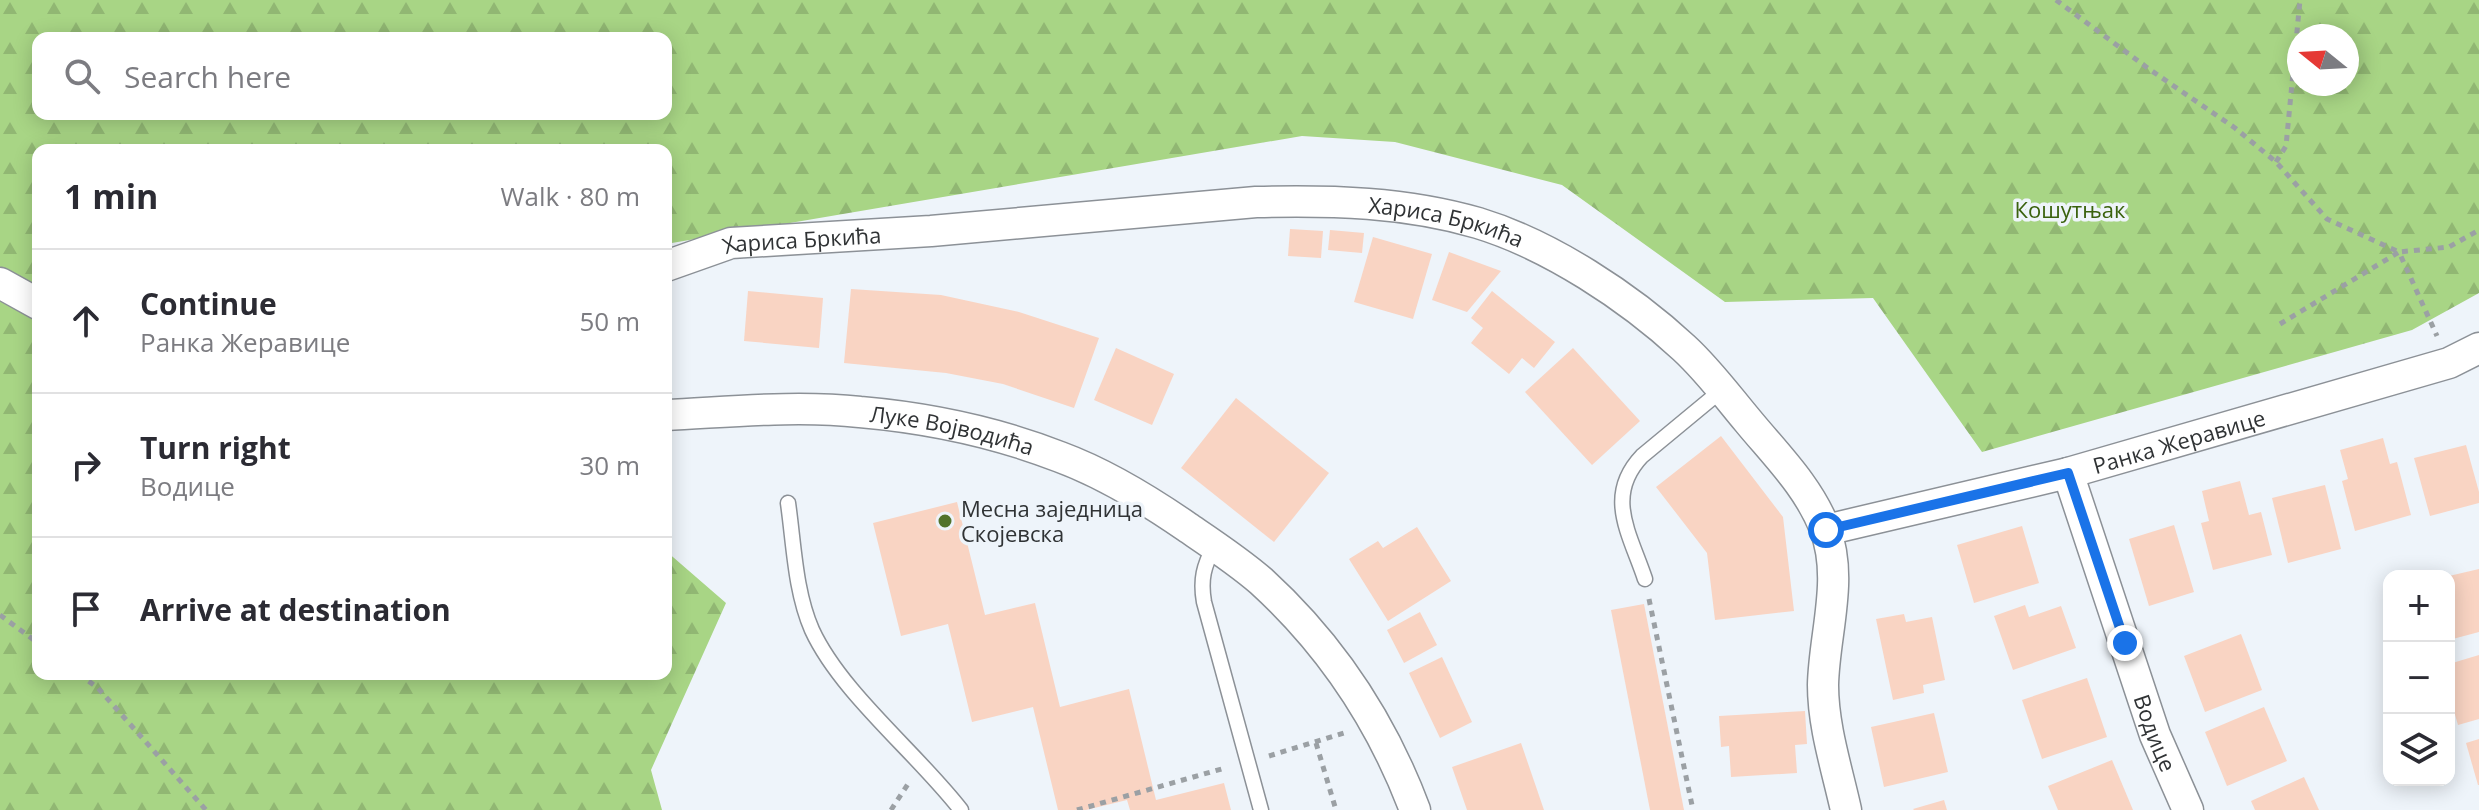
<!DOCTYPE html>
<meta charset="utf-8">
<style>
body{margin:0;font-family:"Open Sans",sans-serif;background:#f7f7f7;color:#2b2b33}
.controls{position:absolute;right:24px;bottom:24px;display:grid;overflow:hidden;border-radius:16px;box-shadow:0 4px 20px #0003}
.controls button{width:72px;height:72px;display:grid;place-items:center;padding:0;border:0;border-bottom:2px solid #e1e1e2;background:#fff;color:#2b2b33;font:40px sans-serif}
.compass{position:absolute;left:2287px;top:24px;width:72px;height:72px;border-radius:50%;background:#fff;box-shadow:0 4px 20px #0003;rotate:288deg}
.stop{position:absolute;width:24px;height:24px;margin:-18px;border:6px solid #1a73e8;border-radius:50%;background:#fff}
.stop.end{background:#1a73e8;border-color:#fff;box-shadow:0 2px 8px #0008}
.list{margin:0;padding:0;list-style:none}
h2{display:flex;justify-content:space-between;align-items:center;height:104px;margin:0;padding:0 32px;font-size:34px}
h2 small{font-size:26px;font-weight:400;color:#7c7c81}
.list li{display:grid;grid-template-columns:52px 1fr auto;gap:24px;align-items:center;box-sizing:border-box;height:144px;padding:0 32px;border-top:2px solid #e1e1e2}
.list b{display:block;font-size:30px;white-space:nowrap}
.list p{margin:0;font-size:26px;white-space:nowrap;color:#7c7c81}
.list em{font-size:26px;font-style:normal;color:#7c7c81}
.icon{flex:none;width:44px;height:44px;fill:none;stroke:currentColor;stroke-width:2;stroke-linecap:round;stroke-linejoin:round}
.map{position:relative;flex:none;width:2479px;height:810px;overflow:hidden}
.search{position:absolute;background:#fff;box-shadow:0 4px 20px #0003;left:32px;top:32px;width:640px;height:88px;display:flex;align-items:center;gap:20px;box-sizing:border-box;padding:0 28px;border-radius:16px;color:#7c7c81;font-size:30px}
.panel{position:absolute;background:#fff;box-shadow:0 4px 20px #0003;left:32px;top:144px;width:640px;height:536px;border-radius:16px}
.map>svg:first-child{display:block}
</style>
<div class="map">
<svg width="2479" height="810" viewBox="0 0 2479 810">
<defs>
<pattern id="forest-firs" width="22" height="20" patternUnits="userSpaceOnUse" patternTransform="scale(2)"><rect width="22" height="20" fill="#a8d585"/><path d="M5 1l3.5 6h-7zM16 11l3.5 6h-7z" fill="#91b773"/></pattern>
</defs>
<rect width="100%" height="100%" fill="#eef4fa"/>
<path fill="url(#forest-firs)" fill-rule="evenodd" d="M 0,0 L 2479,0 L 2479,293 L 2412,330 L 1982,452 L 1873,298 L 1725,302 L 1562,185 L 1395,142 L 1302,136 L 666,244 L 666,150 L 38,150 L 38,674 L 666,674 L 666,551 L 726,603 L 651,770 L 662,810 L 0,810 ZM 2299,36 L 2347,36 L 2347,84 L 2299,84 ZM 38,38 L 666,38 L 666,114 L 38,114 Z"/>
<g fill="#f9d4c3">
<polygon points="1290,229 1323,231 1321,258 1288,256"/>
<polygon points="1330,230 1364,233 1362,253 1328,250"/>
<polygon points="1373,237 1432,254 1413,319 1354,302"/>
<polygon points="1449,252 1501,271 1467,312 1432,300"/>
<polygon points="851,289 941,295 1019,312 1099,338 1074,408 1003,384 946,373 844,363"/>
<polygon points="748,291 823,298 819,348 744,341"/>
<polygon points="1492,291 1555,342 1534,368 1522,358 1509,374 1471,343 1483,328 1471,318"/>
<polygon points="1116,348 1174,374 1152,425 1094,400"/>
<polygon points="1573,348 1640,421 1592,465 1525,392"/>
<polygon points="1236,398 1329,473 1274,542 1181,468"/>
<polygon points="1721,436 1783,517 1794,611 1715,620 1707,553 1656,487"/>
<polygon points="2383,438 2390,464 2397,462 2411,515 2355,531 2342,481 2348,479 2340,450"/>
<polygon points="2466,445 2479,492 2479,503 2430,516 2414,458"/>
<polygon points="2240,481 2249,515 2261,512 2272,555 2213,570 2201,523 2209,521 2202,491"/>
<polygon points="2325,485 2341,549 2288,563 2272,498"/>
<polygon points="957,502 985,615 1035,603 1060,707 1129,689 1156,800 1224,783 1231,810 1130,810 1127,800 1086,810 1058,810 1033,707 972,722 948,624 901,636 873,523"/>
<polygon points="2174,525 2194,592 2149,606 2129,539"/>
<polygon points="2022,526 2039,583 1974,603 1957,545"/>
<polygon points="1417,527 1451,581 1388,621 1349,559 1378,541 1383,548"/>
<polygon points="2479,569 2479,632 2449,640 2449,576"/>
<polygon points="1644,604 1684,810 1650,810 1611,610"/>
<polygon points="2025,605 2029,617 2061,606 2076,648 2013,670 1994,616"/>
<polygon points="1420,612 1437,645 1404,663 1387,630"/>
<polygon points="1904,614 1906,622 1932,617 1945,680 1923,685 1924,693 1893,700 1876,619"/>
<polygon points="2241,634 2262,690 2205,712 2184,656"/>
<polygon points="2479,655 2479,719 2458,725 2449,694 2449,664"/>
<polygon points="1442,657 1472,722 1440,738 1409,673"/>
<polygon points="2087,678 2107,737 2042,759 2022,700"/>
<polygon points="2264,707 2287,761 2227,786 2205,732"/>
<polygon points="1805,711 1807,744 1795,745 1797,773 1731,777 1729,746 1721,747 1719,716"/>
<polygon points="1934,713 1948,772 1884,787 1871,727"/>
<polygon points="2479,739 2479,785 2478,785 2466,743"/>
<polygon points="1521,743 1544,810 1467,810 1452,767"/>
<polygon points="2112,760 2133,810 2058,810 2048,786"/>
<polygon points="2304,777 2319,810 2255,810 2251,801"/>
<polygon points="1944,800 1947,810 1914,810 1913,809"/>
</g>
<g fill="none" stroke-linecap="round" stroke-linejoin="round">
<g stroke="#8c9197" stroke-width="17">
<g id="lane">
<path d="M 788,503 C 794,545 795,591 812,630 C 841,693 917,753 961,810"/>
<path d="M 1214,546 C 1204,566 1200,579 1204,602 L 1261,810"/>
<path d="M 1645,579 C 1630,534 1604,496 1642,456 L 1723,389"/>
</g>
</g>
<g stroke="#8c9197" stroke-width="33">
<g id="street">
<path id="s1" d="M 666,266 L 731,243 L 931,231 L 1256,202 C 1331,200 1406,202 1478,223 C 1550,245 1629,297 1684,348 C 1708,370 1727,396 1748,421 C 1776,455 1809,487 1825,529 C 1844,579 1824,634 1823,685 C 1823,727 1837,769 1846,810"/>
<polyline points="0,283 38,304"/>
<path id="s2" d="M 666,415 C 730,412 796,405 860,412 C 929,418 996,432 1060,457 C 1106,474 1148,500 1187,527 C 1212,544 1238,561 1261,581 C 1330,644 1382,722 1415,810"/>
<path id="s3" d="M 2068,473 L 2155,735 L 2188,810"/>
<path id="s4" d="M 1826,530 L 2068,473 L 2449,363 L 2479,348"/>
</g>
</g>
<g stroke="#9ba0a4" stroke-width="5" stroke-dasharray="6 6" stroke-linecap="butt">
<polyline points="2056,0 2149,69 2235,128 2276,162 2327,219 2399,252 2449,247 2479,230"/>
<polyline points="2276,162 2286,146 2300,0"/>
<polyline points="2280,324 2399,252 2437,336"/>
<polyline points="1649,599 1693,810"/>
<polyline points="0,615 38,643"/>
<polyline points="79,674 98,688 206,810"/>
<polyline points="1316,743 1336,810"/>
<polyline points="1269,756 1344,733"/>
<polyline points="891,810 908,784"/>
<polyline points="1077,810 1225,768"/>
</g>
<use href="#lane" stroke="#fff" stroke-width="14"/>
<use href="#street" stroke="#fff" stroke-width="30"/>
</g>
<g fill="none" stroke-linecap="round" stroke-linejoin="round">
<polyline stroke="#1a73e8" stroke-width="10" points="1826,530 2068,473 2125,643"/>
</g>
<circle fill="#52732b" stroke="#eef4fa" stroke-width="3" cx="945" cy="521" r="8"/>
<g text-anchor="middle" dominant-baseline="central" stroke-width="7" stroke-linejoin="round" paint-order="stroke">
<g font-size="22" fill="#3a620e" stroke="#eef4fa">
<text x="2070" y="209">Кошутњак</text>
</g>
<g font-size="22" fill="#303335" stroke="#eef4fa">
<text stroke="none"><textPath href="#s1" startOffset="788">Хариса Бркића</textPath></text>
<text stroke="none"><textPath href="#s1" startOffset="140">Хариса Бркића</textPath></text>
<text stroke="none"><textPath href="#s2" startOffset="288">Луке Војводића</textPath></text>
<text stroke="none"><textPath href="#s4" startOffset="364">Ранка Жеравице</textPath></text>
<text stroke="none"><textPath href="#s3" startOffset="274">Водице</textPath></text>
</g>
<g font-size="22" fill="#303335" stroke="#eef4fa" text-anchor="start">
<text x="961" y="508">Месна заједница<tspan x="961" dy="25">Скојевска</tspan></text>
</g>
</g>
</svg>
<div class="controls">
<button>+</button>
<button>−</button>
<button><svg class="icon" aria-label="layers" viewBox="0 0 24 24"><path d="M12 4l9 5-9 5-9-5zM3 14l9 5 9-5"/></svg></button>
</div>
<svg class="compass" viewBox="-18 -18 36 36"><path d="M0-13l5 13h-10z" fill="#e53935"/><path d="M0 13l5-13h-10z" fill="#7c7c81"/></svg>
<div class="stop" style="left:1826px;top:530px"></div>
<div class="stop end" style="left:2125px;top:643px"></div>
<div class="search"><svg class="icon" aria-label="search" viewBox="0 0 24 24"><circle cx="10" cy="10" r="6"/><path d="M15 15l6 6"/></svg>Search here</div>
<section class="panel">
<h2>1 min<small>Walk · 80 m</small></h2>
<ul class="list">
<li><svg class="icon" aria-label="ahead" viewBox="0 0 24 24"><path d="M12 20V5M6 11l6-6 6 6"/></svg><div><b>Continue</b><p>Ранка Жеравице</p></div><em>50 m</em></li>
<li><svg class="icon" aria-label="right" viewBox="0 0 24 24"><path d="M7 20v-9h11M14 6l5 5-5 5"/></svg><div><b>Turn right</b><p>Водице</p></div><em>30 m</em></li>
<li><svg class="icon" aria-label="arrive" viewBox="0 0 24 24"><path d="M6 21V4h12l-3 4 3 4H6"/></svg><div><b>Arrive at destination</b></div></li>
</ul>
</section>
</div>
